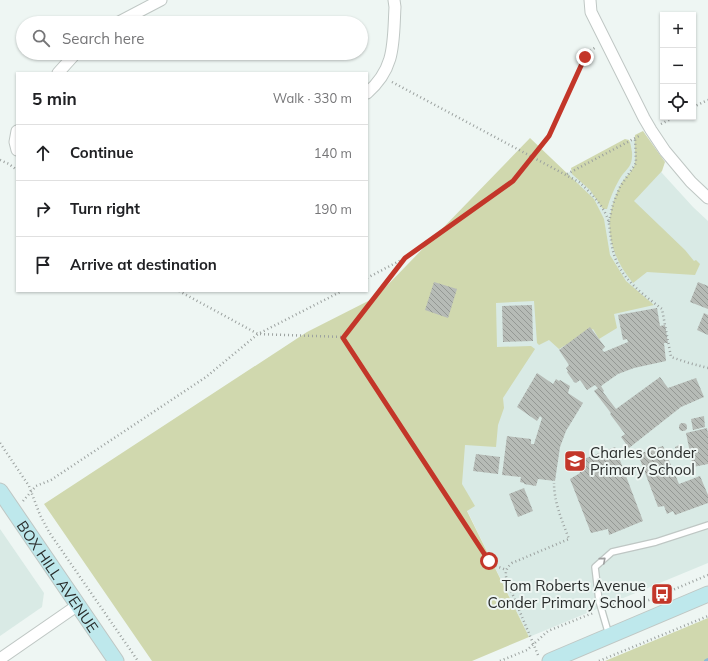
<!DOCTYPE html>
<meta charset="utf-8">
<style>
body{margin:0;font-family:Mulish,sans-serif;background:#f6f6f6;color:#202124}
.controls{position:absolute;right:12px;top:12px;display:grid;overflow:hidden;border-radius:0px;box-shadow:0 1px 3px #0004}
.controls button{width:36px;height:36px;display:grid;place-items:center;padding:0;border:0;border-bottom:1px solid #e0e0e0;background:#fff;color:#202124;font:20px sans-serif}
.stop{position:absolute;width:12px;height:12px;margin:-9px;border:3px solid #c33629;border-radius:50%;background:#fff}
.stop.end{background:#c33629;border-color:#fff;box-shadow:0 1px 4px #0008}
.list{margin:0;padding:0;list-style:none}
h2{display:flex;justify-content:space-between;align-items:center;height:52px;margin:0;padding:0 16px;font-size:17px}
h2 small{font-size:13px;font-weight:400;color:#757577}
.list li{display:grid;grid-template-columns:26px 1fr auto;gap:12px;align-items:center;box-sizing:border-box;height:56px;padding:0 16px;border-top:1px solid #e0e0e0}
.list b{display:block;font-size:15px;white-space:nowrap}
.list em{font-size:13px;font-style:normal;color:#757577}
.icon{flex:none;width:22px;height:22px;fill:none;stroke:currentColor;stroke-width:2;stroke-linecap:round;stroke-linejoin:round}
.map{position:relative;flex:none;width:708px;height:661px;overflow:hidden}
.search{position:absolute;background:#fff;box-shadow:0 1px 3px #0004;left:16px;top:16px;width:352px;height:44px;display:flex;align-items:center;gap:10px;box-sizing:border-box;padding:0 14px;border-radius:22px;color:#757577;font-size:15px}
.panel{position:absolute;background:#fff;box-shadow:0 1px 3px #0004;left:16px;top:72px;width:352px;height:220px;border-radius:0px}
.map>svg:first-child{display:block}
</style>
<div class="map">
<svg width="708" height="661" viewBox="0 0 708 661">
<defs>
<pattern id="building-back-hatch" width="6" height="6" patternUnits="userSpaceOnUse"><rect width="6" height="6" fill="#b6bbb6"/><path d="M-1 5l2 2M0 0l6 6M5-1l2 2" fill="none" stroke="#949894"/></pattern>
</defs>
<rect width="100%" height="100%" fill="#eef6f3"/>
<g fill="#d9eae5">
<polygon points="637,138 662,173 693,207 708,221 708,563 529,637 393,359 540,187"/>
<polygon points="0,529 44,593 42,607 0,636"/>
</g>
<g fill="#d0d8ae">
<path d="M 643,131 L 665,162 L 662,171 L 634,201 L 685,250 L 694,261 L 696,260 L 700,264 L 695,275 L 647,272 L 633,283 C 608,253 602,221 620,186 C 623,178 634,171 635,163 C 636,153 634,144 635,135 Z"/>
<polygon points="530,138 594,199 604,219 610,255 626,281 654,305 614,314 617,328 599,339 593,329 559,349 549,340 539,345 537,343 534,301 496,303 497,347 531,346 535,349 503,398 504,408 498,425 496,447 465,445 462,484 475,506 467,511 529,637 472,661 152,661 44,504 307,332 376,297"/>
<path d="M 625,139 L 629,140 C 631,144 631,148 632,152 C 633,168 626,168 619,180 C 614,189 610,198 607,209 L 603,209 L 590,190 L 572,174 L 571,168 Z"/>
<polygon points="708,618 708,661 605,661"/>
</g>
<g fill="none" stroke-linecap="round" stroke-linejoin="round">
<polyline stroke="#8fbbd4" stroke-width="4" points="706,661 708,660"/>
</g>
<g fill="url(#building-back-hatch)">
<polygon points="434,282 457,289 448,318 425,310"/>
<polygon points="698,282 708,286 708,309 690,302"/>
<polygon points="532,305 533,341 503,342 502,306"/>
<polygon points="657,308 660,326 665,325 668,343 664,343 666,361 634,368 618,374 601,386 604,391 603,392 616,409 660,377 668,388 696,378 704,397 681,407 629,448 621,437 625,434 610,414 611,413 594,391 598,388 595,385 587,390 580,380 576,383 574,382 567,372 568,371 566,368 569,365 559,350 590,327 605,347 602,350 604,352 628,342 627,339 623,340 618,315"/>
<polygon points="704,313 708,315 708,335 697,330"/>
<polygon points="537,373 553,384 556,379 559,381 560,380 570,386 568,393 583,403 566,431 560,447 555,481 538,479 536,486 524,484 524,483 520,482 521,477 502,475 507,436 531,439 531,444 534,444 542,418 540,416 537,421 517,407"/>
<polygon points="704,416 705,427 693,430 691,419"/>
<circle cx="683" cy="427" r="4"/>
<polygon points="707,428 708,434 708,464 693,467 686,433"/>
<polygon points="681,444 686,456 679,458 675,447"/>
<polygon points="663,446 679,484 700,476 708,495 708,503 675,515 673,511 667,514 664,506 658,507 638,454"/>
<polygon points="615,447 643,521 609,535 608,529 591,533 570,479 580,473 576,462"/>
<polygon points="476,454 500,457 498,474 473,471"/>
<polygon points="524,488 533,511 518,517 509,494"/>
</g>
<g fill="none" stroke-linecap="round" stroke-linejoin="round">
<g stroke="#bfc7c4" stroke-width="8">
<polyline id="lane" points="609,635 599,601 595,567 612,552 656,542 708,525"/>
</g>
<g stroke="#bfc7c4" stroke-width="13">
<g id="street">
<polyline points="590,0 591,12 644,118 651,130 665,151 691,182 708,198"/>
<polyline points="117,23 161,0"/>
<polyline points="58,73 76,53"/>
<path d="M 367,93 C 396,68 393,42 395,7 L 394,0"/>
<polyline points="17,131 15,142 17,150"/>
<polyline points="0,659 78,605"/>
</g>
</g>
<g stroke="#bfc7c4" stroke-width="17">
<g id="secondary">
<path id="s1" d="M 0,491 L 116,661"/>
<polyline points="550,661 708,594"/>
</g>
</g>
<g stroke="#9ba19f" stroke-width="2.5" stroke-dasharray="1 3" stroke-linecap="butt">
<path d="M 392,82 L 579,182 C 590,192 607,209 609,224 C 611,237 611,248 616,260 C 625,282 644,295 662,309 L 671,357 L 689,363 L 708,368"/>
<polyline points="693,107 708,100"/>
<polyline points="661,124 675,117"/>
<polyline points="0,160 9,164 17,170"/>
<polyline points="567,174 641,135"/>
<polyline points="609,222 613,204 620,187 636,163 635,138"/>
<polyline points="405,258 343,337 489,561 494,565 506,570"/>
<polyline points="367,278 405,258 513,181 549,135 585,57 590,51 596,47"/>
<polyline points="179,291 258,334 343,337"/>
<polyline points="0,443 29,486 40,515 49,532 138,661"/>
<polyline points="23,501 36,486 51,480 206,377 258,334 342,291"/>
<polyline points="609,606 616,603 649,600 708,575"/>
<path d="M 538,655 L 507,581 C 505,573 505,569 512,563 L 569,539 C 562,521 554,502 554,483"/>
<polyline points="500,661 527,650 548,631 593,613"/>
<polyline points="599,661 708,616"/>
</g>
<use href="#lane" stroke="#fff" stroke-width="5.5"/>
<use href="#street" stroke="#fff" stroke-width="11"/>
<use href="#secondary" stroke="#bee8ec" stroke-width="15"/>
</g>
<defs><path id="oneway-chevron" d="M-2-3.5L2.5 0L-2 3.5" fill="none" stroke-width="1.6" stroke-linecap="round" stroke-linejoin="round"/></defs>
<use stroke="#9fa0a0" href="#oneway-chevron" transform="translate(603 560) rotate(-41)"/>
<g fill="none" stroke-linecap="round" stroke-linejoin="round">
<polyline stroke="#c33629" stroke-width="5" points="489,561 343,338 405,258 513,181 549,136 585,57"/>
</g>
<defs>
<g id="school-square" transform="scale(1.15)"><rect x="-9" y="-9" width="18" height="18" rx="4" fill="#c33629" stroke="#eef6f3"/><path d="M0-5L7-2L0 1L-7-2ZM-4 1L0 2.5L4 1V4Q0 6-4 4Z" fill="#fff"/></g>
<g id="bus-square" transform="scale(1.15)"><rect x="-9" y="-9" width="18" height="18" rx="4" fill="#c33629" stroke="#eef6f3"/><path d="M-5-6H5V4H4V6H2V4H-2V6H-4V4H-5ZM-3.5-4V0h7V-4ZM-3.5 1.2v1.5H-2V1.2ZM2 1.2v1.5H3.5V1.2Z" fill="#fff"/></g>
</defs>
<g fill-rule="evenodd">
<use href="#school-square" x="575" y="461"/>
<use href="#bus-square" x="662" y="594"/>
</g>
<g text-anchor="middle" dominant-baseline="central" stroke-width="4" stroke-linejoin="round" paint-order="stroke">
<g font-size="15" fill="#2a2d2c" stroke="#eef6f3" text-anchor="start">
<text x="590" y="452">Charles Conder<tspan x="590" dy="17">Primary School</tspan></text>
<text x="646" y="585" text-anchor="end">Tom Roberts Avenue<tspan x="646" dy="17">Conder Primary School</tspan></text>
</g>
<g font-size="15" fill="#2a2d2c" stroke="#eef6f3">
<text stroke="none"><textPath href="#s1" startOffset="103">BOX HILL AVENUE</textPath></text>
</g>
</g>
</svg>
<div class="controls">
<button>+</button>
<button>−</button>
<button><svg class="icon" aria-label="locate" viewBox="0 0 24 24"><circle cx="12" cy="12" r="6"/><path d="M12 2v4M12 18v4M2 12h4M18 12h4"/></svg></button>
</div>
<div class="stop" style="left:489px;top:561px"></div>
<div class="stop end" style="left:585px;top:57px"></div>
<div class="search"><svg class="icon" aria-label="search" viewBox="0 0 24 24"><circle cx="10" cy="10" r="6"/><path d="M15 15l6 6"/></svg>Search here</div>
<section class="panel">
<h2>5 min<small>Walk · 330 m</small></h2>
<ul class="list">
<li><svg class="icon" aria-label="ahead" viewBox="0 0 24 24"><path d="M12 20V5M6 11l6-6 6 6"/></svg><div><b>Continue</b></div><em>140 m</em></li>
<li><svg class="icon" aria-label="right" viewBox="0 0 24 24"><path d="M7 20v-9h11M14 6l5 5-5 5"/></svg><div><b>Turn right</b></div><em>190 m</em></li>
<li><svg class="icon" aria-label="arrive" viewBox="0 0 24 24"><path d="M6 21V4h12l-3 4 3 4H6"/></svg><div><b>Arrive at destination</b></div></li>
</ul>
</section>
</div>
